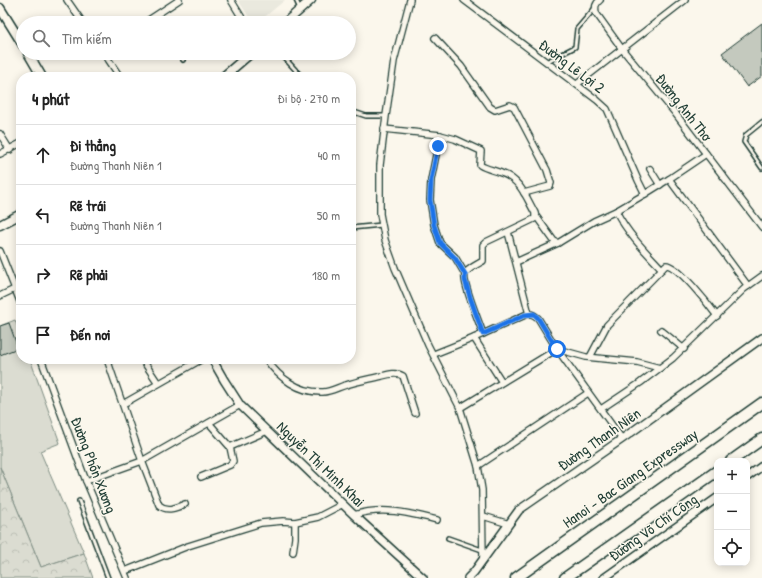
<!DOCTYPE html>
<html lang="vi">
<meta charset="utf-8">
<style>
body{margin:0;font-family:"Patrick Hand",sans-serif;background:#f2f2f2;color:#222}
.controls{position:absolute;right:12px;bottom:12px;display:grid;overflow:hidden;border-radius:8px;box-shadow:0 2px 10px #0003}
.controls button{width:36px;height:36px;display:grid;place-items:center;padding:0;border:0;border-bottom:1px solid #e0e0e0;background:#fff;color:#222;font:20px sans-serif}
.stop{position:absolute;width:12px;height:12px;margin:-9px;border:3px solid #1a73e8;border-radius:50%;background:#fff}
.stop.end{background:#1a73e8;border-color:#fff;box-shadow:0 1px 4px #0008}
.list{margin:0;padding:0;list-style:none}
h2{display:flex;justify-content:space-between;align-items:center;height:52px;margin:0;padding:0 16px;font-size:17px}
h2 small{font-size:13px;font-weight:400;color:#767676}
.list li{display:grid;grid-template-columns:26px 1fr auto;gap:12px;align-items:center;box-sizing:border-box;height:60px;padding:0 16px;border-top:1px solid #e0e0e0}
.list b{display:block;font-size:15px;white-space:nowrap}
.list p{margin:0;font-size:13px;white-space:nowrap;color:#767676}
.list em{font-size:13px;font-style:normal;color:#767676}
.icon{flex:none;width:22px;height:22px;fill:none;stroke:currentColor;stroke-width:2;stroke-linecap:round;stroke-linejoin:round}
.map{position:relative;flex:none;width:762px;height:578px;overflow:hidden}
.search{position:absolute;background:#fff;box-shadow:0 2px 10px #0003;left:16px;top:16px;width:340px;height:44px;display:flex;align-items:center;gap:10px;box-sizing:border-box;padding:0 14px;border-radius:22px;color:#767676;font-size:15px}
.panel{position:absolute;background:#fff;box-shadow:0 2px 10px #0003;left:16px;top:72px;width:340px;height:292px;border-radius:16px}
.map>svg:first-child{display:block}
</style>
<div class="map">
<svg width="762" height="578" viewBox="0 0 762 578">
<defs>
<pattern id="park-crowns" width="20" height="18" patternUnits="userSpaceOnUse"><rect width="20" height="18" fill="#dbdcd1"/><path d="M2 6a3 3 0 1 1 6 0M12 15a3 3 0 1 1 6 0" fill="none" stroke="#bcbeb4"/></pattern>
</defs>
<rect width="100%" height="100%" fill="#fbf7ec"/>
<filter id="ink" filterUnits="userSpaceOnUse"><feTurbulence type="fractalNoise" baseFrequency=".025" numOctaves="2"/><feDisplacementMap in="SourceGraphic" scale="8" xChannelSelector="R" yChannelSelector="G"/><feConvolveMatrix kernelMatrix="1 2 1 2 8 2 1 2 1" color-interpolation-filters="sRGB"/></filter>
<g filter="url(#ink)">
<polygon fill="#eae9de" points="238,0 285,0 261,20 249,17"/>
<polygon fill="#dbdcd1" stroke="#7d8c82" points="15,320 21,335 21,359 30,359 60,443 40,451 84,553 41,567 0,467 0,326"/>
<polygon fill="url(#park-crowns)" stroke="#7d8c82" points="0,467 41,567 84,553 93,578 0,578"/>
<g fill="#c4c9be" stroke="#1f3d34">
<polygon points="762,23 762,76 747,87 722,53"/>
<polygon points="9,323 18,348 0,355 0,326"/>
</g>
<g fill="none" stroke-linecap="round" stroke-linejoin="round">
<g stroke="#1f3d34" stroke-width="6">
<g id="service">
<polyline points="296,0 300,9"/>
<polyline points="154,16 158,23"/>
<polyline points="178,53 183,60"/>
<polyline points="280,53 302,77"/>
<polyline points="546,62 575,47 577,29 595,8"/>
<polyline points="351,111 366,116 386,116"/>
<polyline points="762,122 746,135 744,142 762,168"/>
<polyline points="351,228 382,225"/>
<polyline points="79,501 108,578"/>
<polyline points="448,538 482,550"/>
</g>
</g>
<g stroke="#1f3d34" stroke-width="8">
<g id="minor">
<polyline points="67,0 83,23"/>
<polyline points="231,0 245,23"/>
<polyline points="410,0 394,61 386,116 380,165 380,214 385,240 395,268 428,345 460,408 478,466 482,490 483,560"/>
<polyline points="464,0 597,100 607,109 638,180 645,194 669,179"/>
<path d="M 600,0 C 595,4 595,7 596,13 L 622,49 L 675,113 L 762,227"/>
<polyline points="144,23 179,0"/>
<polyline points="435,38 461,66 490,107 495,110 510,105 514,107 547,170 551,183 550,186 524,193"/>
<polyline points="104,53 120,77"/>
<polyline points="577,84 685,0"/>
<path d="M 384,129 L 440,135 L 455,139 L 481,151 L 480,165 C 486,169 494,170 501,173 C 520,179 526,197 535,213 L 535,218 L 534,219 L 486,242 L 483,245 L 483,261 C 478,264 467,269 465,274 C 462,282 480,324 483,334"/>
<polyline points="0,134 10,150"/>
<polyline points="440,135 431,180 430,200 434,225 440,243 455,257 465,274"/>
<polyline points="0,154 21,143"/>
<polyline points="706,154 669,179 748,286"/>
<polyline points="650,169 660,185"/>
<path d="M 645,194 L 616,211 C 628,234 644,250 662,269 L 666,265 C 678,265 709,305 717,316"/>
<polyline points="536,216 554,241 558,243 594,221 616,211"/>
<polyline points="508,232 529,314"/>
<polyline points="0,251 21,304"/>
<polyline points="516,262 558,243"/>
<polyline points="0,296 21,286"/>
<polyline points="661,330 684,349"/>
<polyline points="474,338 502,382"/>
<path d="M 434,354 L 474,338 L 525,315 C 531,313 533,314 538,318 L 557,349 L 622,439"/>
<polyline points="590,357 607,325 662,269"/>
<polyline points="41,359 86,481 127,578"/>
<path d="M 107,359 L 142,461 L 159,505 C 167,512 176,508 185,504"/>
<polyline points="142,359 158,383"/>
<path d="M 266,359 C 279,378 299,393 323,392 C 330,392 339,387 346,385 C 358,381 370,379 382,376 C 389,374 397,372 403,376 L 415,413"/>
<polyline points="123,404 202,359"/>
<polyline points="460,408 557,349 586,357 637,362 660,368"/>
<polyline points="601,409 640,383 673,358 744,289 762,276"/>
<polyline points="230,447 267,431"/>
<polyline points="478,466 588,393"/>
<polyline points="201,477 230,465 233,461 230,447 209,423"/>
<polyline points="86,481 142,461 240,405"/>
<path d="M 354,515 C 383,506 409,513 437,520"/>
<polyline points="483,516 509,524"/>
<polyline points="293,552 295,538 295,522"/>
<polyline points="125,571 188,546 242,529 261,523 283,521 295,522 318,517 343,504"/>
</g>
</g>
<g stroke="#1f3d34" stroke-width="10">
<g id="tertiary">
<polyline points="212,359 224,380 240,405 354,515 423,578"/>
<polyline points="747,477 762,466"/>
<polyline points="468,578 474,572 519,510 622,439 762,338"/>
<polyline points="604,578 717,498"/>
</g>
</g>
<g stroke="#1f3d34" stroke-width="11">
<g id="secondary">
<polyline points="0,8 23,45"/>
<polyline points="285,23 311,0"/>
<polyline points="28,53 42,77"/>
<polyline points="223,77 251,53"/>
<polyline points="0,225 21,214"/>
</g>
</g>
<g stroke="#1f3d34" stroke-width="13">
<g id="motorway">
<polyline points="731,461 762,439"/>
<polyline points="516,578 762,403"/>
<polyline points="565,578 717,471"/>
</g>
</g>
<use href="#service" stroke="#fbf7ec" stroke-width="3"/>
<use href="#minor" stroke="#fbf7ec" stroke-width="5.5"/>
<use href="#tertiary" stroke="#fbf7ec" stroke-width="7"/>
<use href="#secondary" stroke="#fbf7ec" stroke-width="8"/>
<use href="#motorway" stroke="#fbf7ec" stroke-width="10"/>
</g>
</g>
<g fill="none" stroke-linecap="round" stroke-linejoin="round" filter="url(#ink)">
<polyline stroke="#1a73e8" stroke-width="5" points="438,146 431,180 430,200 434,225 440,243 455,258 465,274 465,280 470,297 483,334 525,315 534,314 538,318 557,349"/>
</g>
<g text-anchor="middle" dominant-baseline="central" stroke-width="3" stroke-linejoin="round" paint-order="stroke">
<g font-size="15" fill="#1f3d34" stroke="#fbf7ec">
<text transform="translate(572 66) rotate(37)">Đường Lê Lợi 2</text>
<text transform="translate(684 107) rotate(52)">Đường Anh Thơ</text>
<text transform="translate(599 439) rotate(-35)">Đường Thanh Niên</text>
<text transform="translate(321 464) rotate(44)">Nguyễn Thị Minh Khai</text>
<text transform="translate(94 465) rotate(69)">Đường Phồn Xương</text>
<text transform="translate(630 478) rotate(-35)">Hanoi - Bac Giang Expressway</text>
<text transform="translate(653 527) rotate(-35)">Đường Võ Chí Công</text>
</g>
</g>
</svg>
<div class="controls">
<button>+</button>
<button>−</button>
<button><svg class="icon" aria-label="locate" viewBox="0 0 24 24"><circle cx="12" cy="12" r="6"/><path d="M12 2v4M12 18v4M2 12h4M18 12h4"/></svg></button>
</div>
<div class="stop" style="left:557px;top:349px"></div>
<div class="stop end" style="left:438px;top:146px"></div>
<div class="search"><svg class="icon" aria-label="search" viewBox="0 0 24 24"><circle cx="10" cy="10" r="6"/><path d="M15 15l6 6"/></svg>Tìm kiếm</div>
<section class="panel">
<h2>4 phút<small>Đi bộ · 270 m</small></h2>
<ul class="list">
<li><svg class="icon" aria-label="ahead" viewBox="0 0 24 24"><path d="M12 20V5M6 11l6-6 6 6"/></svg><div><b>Đi thẳng</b><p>Đường Thanh Niên 1</p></div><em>40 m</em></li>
<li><svg class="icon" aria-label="left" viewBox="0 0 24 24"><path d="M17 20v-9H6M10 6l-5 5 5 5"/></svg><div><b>Rẽ trái</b><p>Đường Thanh Niên 1</p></div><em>50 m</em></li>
<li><svg class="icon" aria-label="right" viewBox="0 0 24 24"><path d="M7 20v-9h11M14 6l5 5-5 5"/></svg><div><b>Rẽ phải</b></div><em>180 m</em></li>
<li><svg class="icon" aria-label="arrive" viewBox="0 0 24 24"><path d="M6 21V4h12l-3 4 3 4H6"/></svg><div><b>Đến nơi</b></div></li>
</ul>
</section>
</div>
